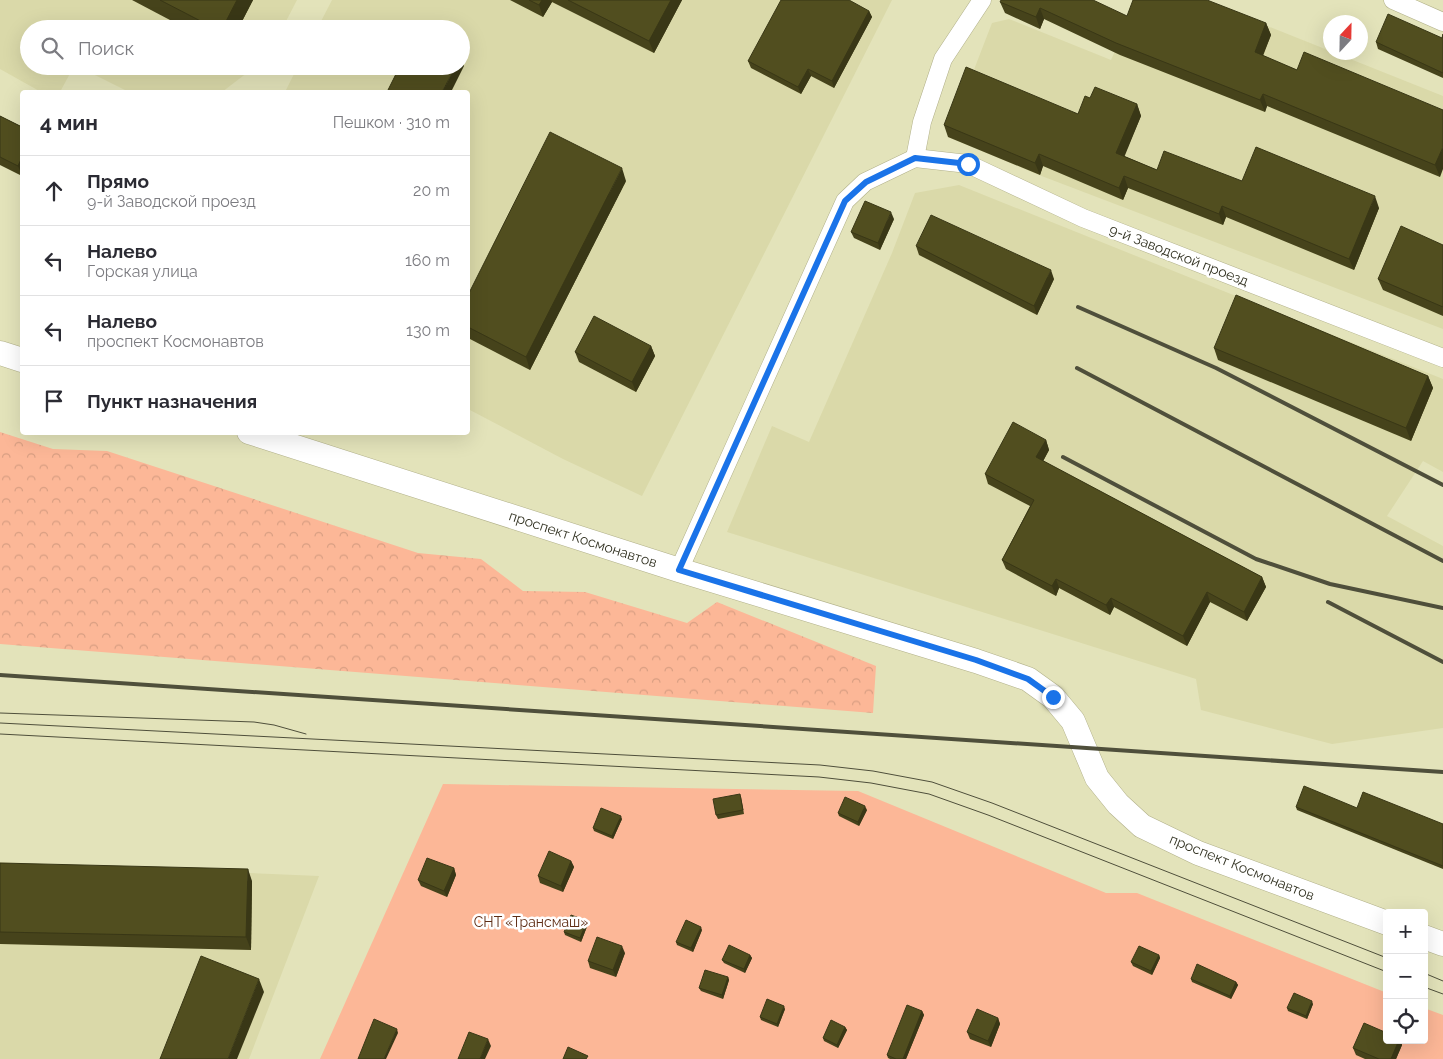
<!DOCTYPE html>
<html lang="ru">
<meta charset="utf-8">
<style>
body{margin:0;font-family:Raleway,sans-serif;background:#f7f7f7;color:#2b2b33}
.controls{position:absolute;right:15px;bottom:15px;display:grid;overflow:hidden;border-radius:5px;box-shadow:0 5px 20px #0002}
.controls button{width:45px;height:45px;display:grid;place-items:center;padding:0;border:0;border-bottom:1px solid #e1e1e2;background:#fff;color:#2b2b33;font:25px sans-serif}
.compass{position:absolute;left:1323px;top:15px;width:45px;height:45px;border-radius:50%;background:#fff;box-shadow:0 5px 20px #0002;rotate:22deg}
.stop{position:absolute;width:15px;height:15px;margin:-11px;border:4px solid #1a73e8;border-radius:50%;background:#fff}
.stop.end{background:#1a73e8;border-color:#fff;box-shadow:0 1px 5px #0008}
.list{margin:0;padding:0;list-style:none}
h2{display:flex;justify-content:space-between;align-items:center;height:65px;margin:0;padding:0 20px;font-size:21px}
h2 small{font-size:16px;font-weight:400;color:#7c7c81}
.list li{display:grid;grid-template-columns:32px 1fr auto;gap:15px;align-items:center;box-sizing:border-box;height:70px;padding:0 20px;border-top:1px solid #e1e1e2}
.list b{display:block;font-size:19px;white-space:nowrap}
.list p{margin:0;font-size:16px;white-space:nowrap;color:#7c7c81}
.list em{font-size:16px;font-style:normal;color:#7c7c81}
.icon{flex:none;width:28px;height:28px;fill:none;stroke:currentColor;stroke-width:2;stroke-linecap:round;stroke-linejoin:round}
.map{position:relative;flex:none;width:1443px;height:1059px;overflow:hidden}
.search{position:absolute;background:#fff;box-shadow:0 5px 20px #0002;left:20px;top:20px;width:450px;height:55px;display:flex;align-items:center;gap:12px;box-sizing:border-box;padding:0 18px;border-radius:28px;color:#7c7c81;font-size:19px}
.panel{position:absolute;background:#fff;box-shadow:0 5px 20px #0002;left:20px;top:90px;width:450px;height:345px;border-radius:5px}
.map>svg:first-child{display:block}
</style>
<div class="map">
<svg width="1443" height="1059" viewBox="0 0 1443 1059">
<defs>
<pattern id="forest-crowns" width="20" height="18" patternUnits="userSpaceOnUse" patternTransform="scale(1.25)"><rect width="20" height="18" fill="#fcb797"/><path d="M2 6a3 3 0 1 1 6 0M12 15a3 3 0 1 1 6 0" fill="none" stroke="#d89e82"/></pattern>
</defs>
<rect width="100%" height="100%" fill="#e3e3ba"/>
<g fill="#dad9a9">
<polygon points="0,0 297,0 282,29 29,29 29,66 74,66 60,92 41,92 0,69"/>
<polygon points="332,0 892,0 642,496 563,459 468,409 468,92 285,92 298,66 461,66 461,29 317,29"/>
<polygon points="1138,0 1202,0 1443,96 1443,329 1039,175 948,137 992,23 1009,19 1111,60"/>
<polygon points="77,66 256,66 222,92 129,92"/>
<polygon points="959,185 1443,379 1443,472 1423,461 1387,516 1443,546 1443,728 1332,744 1201,710 1196,679 727,532 772,426 809,442 892,253 915,193"/>
<polygon points="0,862 319,876 249,1059 0,1059"/>
</g>
<polygon fill="#fcb797" points="443,784 858,791 1106,893 1137,893 1387,993 1387,1040 1424,1040 1424,1008 1443,1015 1443,1059 320,1059"/>
<polygon fill="url(#forest-crowns)" points="0,432 53,449 107,451 418,553 481,559 523,591 585,592 687,623 717,602 876,666 873,713 0,644"/>
<g fill="none" stroke-linecap="round" stroke-linejoin="round">
<g stroke="#b1b089" stroke-width="19">
<g id="minor">
<polyline points="1393,0 1443,22"/>
<polyline points="915,158 968,164 1083,218 1443,358"/>
<polyline points="915,158 922,122 943,59 982,0"/>
<polyline points="679,570 845,201 865,182 915,158"/>
</g>
</g>
<g stroke="#b1b089" stroke-width="25">
<g id="secondary">
<polyline points="0,353 22,360"/>
<polyline points="249,432 679,570 976,661 1028,679 1053,697 1073,721 1097,778 1118,804 1142,826 1198,853 1387,923"/>
<polyline points="1424,937 1443,944"/>
</g>
</g>
<use href="#minor" stroke="#fff" stroke-width="18"/>
<use href="#secondary" stroke="#fff" stroke-width="24"/>
<g stroke="#4f4f3b" stroke-width="1">
<polyline points="0,713 254,722 274,725 306,734"/>
<polyline points="0,723 820,765 873,771 932,782 992,803 1387,958"/>
<polyline points="0,734 819,777 871,783 929,794 988,815 1387,972"/>
<polyline points="1424,973 1443,981"/>
<polyline points="1424,987 1443,994"/>
</g>
<g stroke="#4f4f3b" stroke-width="4">
<polyline points="1078,307 1216,368 1443,485"/>
<polyline points="1077,368 1443,561"/>
<polyline points="1063,457 1256,559 1330,584 1443,608"/>
<polyline points="1328,602 1443,662"/>
<polyline points="0,675 1443,772"/>
</g>
</g>
<g fill="#46431b">
<polygon points="132,0 253,0 238,29 187,29"/>
<polygon points="510,0 682,0 654,53 552,2 543,17"/>
<polygon points="1000,2 1127,16 1266,23 1271,35 1263,56 1297,70 1443,110 1440,177 1267,106 1265,112 1120,55 1044,19 1040,29 1005,13"/>
<polygon points="869,11 872,17 834,88 811,76 801,94 751,68 748,61"/>
<polygon points="1443,34 1443,78 1378,49 1376,42 1442,38"/>
<polygon points="1090,98 1137,104 1141,116 1124,156 1157,170 1242,181 1379,208 1354,270 1226,217 1223,225 1128,188 1123,200 1043,166 1040,175 948,137 944,125 1078,114"/>
<polygon points="0,116 22,127 22,176 0,165"/>
<polygon points="626,181 530,370 468,338 468,295"/>
<polygon points="894,219 880,250 854,238 851,232"/>
<polygon points="1443,245 1443,316 1383,290 1378,279"/>
<polygon points="916,246 1054,279 1037,315 919,255"/>
<polygon points="651,346 655,356 636,392 579,362 575,352"/>
<polygon points="1214,348 1428,376 1433,388 1411,441 1218,360"/>
<polygon points="1046,440 1049,450 1043,461 1262,577 1266,587 1247,621 1210,602 1187,646 1114,607 1110,615 1059,588 1056,596 1006,569 1002,560 1030,506 988,484 985,474"/>
<polygon points="741,797 744,814 718,819 716,815"/>
<polygon points="1296,807 1357,808 1443,824 1443,869 1297,810"/>
<polygon points="867,810 859,826 839,816 838,813"/>
<polygon points="622,819 613,839 594,831 593,828"/>
<polygon points="571,861 574,867 563,892 540,883 538,876"/>
<polygon points="0,863 252,881 251,950 0,944"/>
<polygon points="454,868 456,875 447,897 421,886 418,880"/>
<polygon points="588,924 581,942 565,935 564,932"/>
<polygon points="702,930 693,952 677,945 676,942"/>
<polygon points="625,953 616,977 590,968 588,961"/>
<polygon points="750,955 752,958 745,973 724,963 722,960"/>
<polygon points="1159,955 1160,958 1152,975 1133,966 1131,962"/>
<polygon points="728,977 729,980 723,999 701,991 699,988"/>
<polygon points="1191,979 1236,982 1238,985 1231,999 1192,982"/>
<polygon points="1313,1004 1307,1019 1288,1011 1287,1008"/>
<polygon points="785,1009 778,1027 761,1020 760,1017"/>
<polygon points="922,1011 924,1015 906,1059 890,1059 888,1058 887,1055"/>
<polygon points="998,1018 1000,1024 991,1047 970,1039 967,1032"/>
<polygon points="845,1027 847,1030 838,1048 824,1041 823,1038"/>
<polygon points="1387,1040 1400,1040 1402,1045 1396,1059 1365,1059 1356,1055 1353,1048"/>
</g>
<g fill="#393716">
<polygon points="237,0 253,0 238,29 222,29"/>
<polygon points="542,0 551,0 552,2 543,17 539,5"/>
<polygon points="671,0 682,0 654,53 649,41"/>
<polygon points="1040,8 1044,19 1040,29 1036,17"/>
<polygon points="869,11 872,17 834,88 832,81"/>
<polygon points="1266,23 1271,35 1259,64 1255,52"/>
<polygon points="461,59 464,66 451,92 442,92 456,66 461,66"/>
<polygon points="808,69 811,76 801,94 798,87"/>
<polygon points="1263,94 1267,106 1265,112 1260,100"/>
<polygon points="1137,104 1141,116 1121,165 1116,153"/>
<polygon points="1443,147 1443,169 1440,177 1435,165"/>
<polygon points="1039,154 1043,166 1040,175 1035,163"/>
<polygon points="22,157 22,176 18,166"/>
<polygon points="622,168 626,181 530,370 526,357"/>
<polygon points="1124,176 1128,188 1123,200 1119,188"/>
<polygon points="1375,196 1379,208 1354,270 1349,259"/>
<polygon points="1222,206 1226,217 1223,225 1219,214"/>
<polygon points="891,212 894,219 880,250 878,243"/>
<polygon points="1051,270 1054,279 1037,315 1034,306"/>
<polygon points="651,346 655,356 636,392 632,382"/>
<polygon points="1428,376 1433,388 1411,441 1406,428"/>
<polygon points="1046,440 1049,450 1040,467 1036,457"/>
<polygon points="1262,577 1266,587 1247,621 1244,612"/>
<polygon points="1056,579 1059,588 1056,596 1052,586"/>
<polygon points="1207,592 1210,602 1187,646 1183,636"/>
<polygon points="1111,598 1114,607 1110,615 1106,605"/>
<polygon points="865,806 867,810 859,826 858,822"/>
<polygon points="621,816 622,819 613,839 612,836"/>
<polygon points="571,861 574,867 563,892 561,886"/>
<polygon points="454,868 456,875 447,897 444,891"/>
<polygon points="248,869 252,881 251,950 246,937"/>
<polygon points="587,921 588,924 581,942 580,938"/>
<polygon points="701,927 702,930 693,952 691,948"/>
<polygon points="622,946 625,953 616,977 613,970"/>
<polygon points="750,955 752,958 745,973 744,969"/>
<polygon points="1159,955 1160,958 1152,975 1151,971"/>
<polygon points="728,977 729,980 723,999 722,995"/>
<polygon points="259,979 264,992 237,1059 228,1059"/>
<polygon points="1236,982 1238,985 1231,999 1230,996"/>
<polygon points="1312,1001 1313,1004 1307,1019 1306,1016"/>
<polygon points="784,1006 785,1009 778,1027 777,1024"/>
<polygon points="922,1011 924,1015 906,1059 903,1059"/>
<polygon points="998,1018 1000,1024 991,1047 988,1041"/>
<polygon points="845,1027 847,1030 838,1048 837,1045"/>
<polygon points="397,1029 398,1033 386,1059 384,1059"/>
<polygon points="488,1039 491,1046 485,1059 480,1059"/>
<polygon points="1399,1040 1400,1040 1402,1045 1396,1059 1391,1059"/>
</g>
<g fill="#514e1f" stroke="#393716">
<polygon points="160,0 237,0 222,29 216,29"/>
<polygon points="529,0 542,0 539,5"/>
<polygon points="568,0 671,0 649,41"/>
<polygon points="781,0 849,0 869,11 832,81 808,69 798,87 748,61"/>
<polygon points="1001,0 1093,0 1127,16 1133,0 1207,0 1266,23 1255,52 1297,70 1304,52 1443,110 1443,147 1435,165 1263,94 1260,100 1116,43 1040,8 1036,17 1000,2"/>
<polygon points="1388,14 1442,38 1443,34 1443,73 1376,42"/>
<polygon points="400,66 456,66 442,92 387,92"/>
<polygon points="966,67 1078,114 1085,96 1090,98 1095,87 1137,104 1116,153 1157,170 1164,151 1242,181 1256,147 1375,196 1349,259 1222,206 1219,214 1124,176 1119,188 1039,154 1035,163 944,125"/>
<polygon points="0,116 22,127 22,157 18,166 0,157"/>
<polygon points="550,132 622,168 526,357 468,327 468,295"/>
<polygon points="865,201 891,212 878,243 851,232"/>
<polygon points="931,215 1051,270 1034,306 916,246"/>
<polygon points="1401,226 1443,245 1443,307 1378,279"/>
<polygon points="1236,295 1428,376 1406,428 1214,348"/>
<polygon points="594,316 651,346 632,382 575,352"/>
<polygon points="1013,422 1046,440 1036,457 1262,577 1244,612 1207,592 1183,636 1111,598 1106,605 1056,579 1052,586 1002,560 1034,500 985,474"/>
<polygon points="1304,786 1357,808 1363,792 1443,824 1443,866 1296,807"/>
<polygon points="740,794 743,810 716,815 713,799"/>
<polygon points="845,797 865,806 858,822 838,813"/>
<polygon points="601,808 621,816 612,836 593,828"/>
<polygon points="549,851 571,861 561,886 538,876"/>
<polygon points="427,858 454,868 444,891 418,880"/>
<polygon points="0,863 248,869 246,937 0,932"/>
<polygon points="571,915 587,921 580,938 564,932"/>
<polygon points="686,920 701,927 691,948 676,942"/>
<polygon points="597,937 622,946 613,970 588,961"/>
<polygon points="729,945 750,955 744,969 722,960"/>
<polygon points="1139,946 1159,955 1151,971 1131,962"/>
<polygon points="201,956 259,979 228,1059 160,1059"/>
<polygon points="1197,964 1236,982 1230,996 1191,979"/>
<polygon points="705,970 728,977 722,995 699,988"/>
<polygon points="1294,993 1312,1001 1306,1016 1287,1008"/>
<polygon points="767,999 784,1006 777,1024 760,1017"/>
<polygon points="907,1005 922,1011 903,1059 896,1059 887,1055"/>
<polygon points="977,1009 998,1018 988,1041 967,1032"/>
<polygon points="374,1019 397,1029 384,1059 358,1059"/>
<polygon points="831,1020 845,1027 837,1045 823,1038"/>
<polygon points="1364,1023 1387,1033 1387,1040 1399,1040 1391,1059 1379,1059 1353,1048"/>
<polygon points="469,1032 488,1039 480,1059 458,1059"/>
<polygon points="568,1047 588,1056 586,1059 563,1059"/>
</g>
<g fill="none" stroke-linecap="round" stroke-linejoin="round">
<polyline stroke="#1a73e8" stroke-width="6" points="968,164 915,158 866,182 845,201 679,570 976,660 1028,679 1053,697"/>
</g>
<g text-anchor="middle" dominant-baseline="central" stroke-width="5" stroke-linejoin="round" paint-order="stroke">
<g font-size="14" fill="#323222" stroke="#fff">
<text transform="translate(1179 255) rotate(21)">9-й Заводской проезд</text>
<text transform="translate(583 539) rotate(18)">проспект Космонавтов</text>
<text transform="translate(1242 867) rotate(22)">проспект Космонавтов</text>
</g>
<g font-size="14" fill="#5f2e15" stroke="#fff">
<text x="531" y="922">СНТ «Трансмаш»</text>
</g>
</g>
</svg>
<div class="controls">
<button>+</button>
<button>−</button>
<button><svg class="icon" aria-label="locate" viewBox="0 0 24 24"><circle cx="12" cy="12" r="6"/><path d="M12 2v4M12 18v4M2 12h4M18 12h4"/></svg></button>
</div>
<svg class="compass" viewBox="-18 -18 36 36"><path d="M0-13l5 13h-10z" fill="#e53935"/><path d="M0 13l5-13h-10z" fill="#7c7c81"/></svg>
<div class="stop" style="left:968px;top:164px"></div>
<div class="stop end" style="left:1053px;top:697px"></div>
<div class="search"><svg class="icon" aria-label="search" viewBox="0 0 24 24"><circle cx="10" cy="10" r="6"/><path d="M15 15l6 6"/></svg>Поиск</div>
<section class="panel">
<h2>4 мин<small>Пешком · 310 m</small></h2>
<ul class="list">
<li><svg class="icon" aria-label="ahead" viewBox="0 0 24 24"><path d="M12 20V5M6 11l6-6 6 6"/></svg><div><b>Прямо</b><p>9-й Заводской проезд</p></div><em>20 m</em></li>
<li><svg class="icon" aria-label="left" viewBox="0 0 24 24"><path d="M17 20v-9H6M10 6l-5 5 5 5"/></svg><div><b>Налево</b><p>Горская улица</p></div><em>160 m</em></li>
<li><svg class="icon" aria-label="left" viewBox="0 0 24 24"><path d="M17 20v-9H6M10 6l-5 5 5 5"/></svg><div><b>Налево</b><p>проспект Космонавтов</p></div><em>130 m</em></li>
<li><svg class="icon" aria-label="arrive" viewBox="0 0 24 24"><path d="M6 21V4h12l-3 4 3 4H6"/></svg><div><b>Пункт назначения</b></div></li>
</ul>
</section>
</div>
